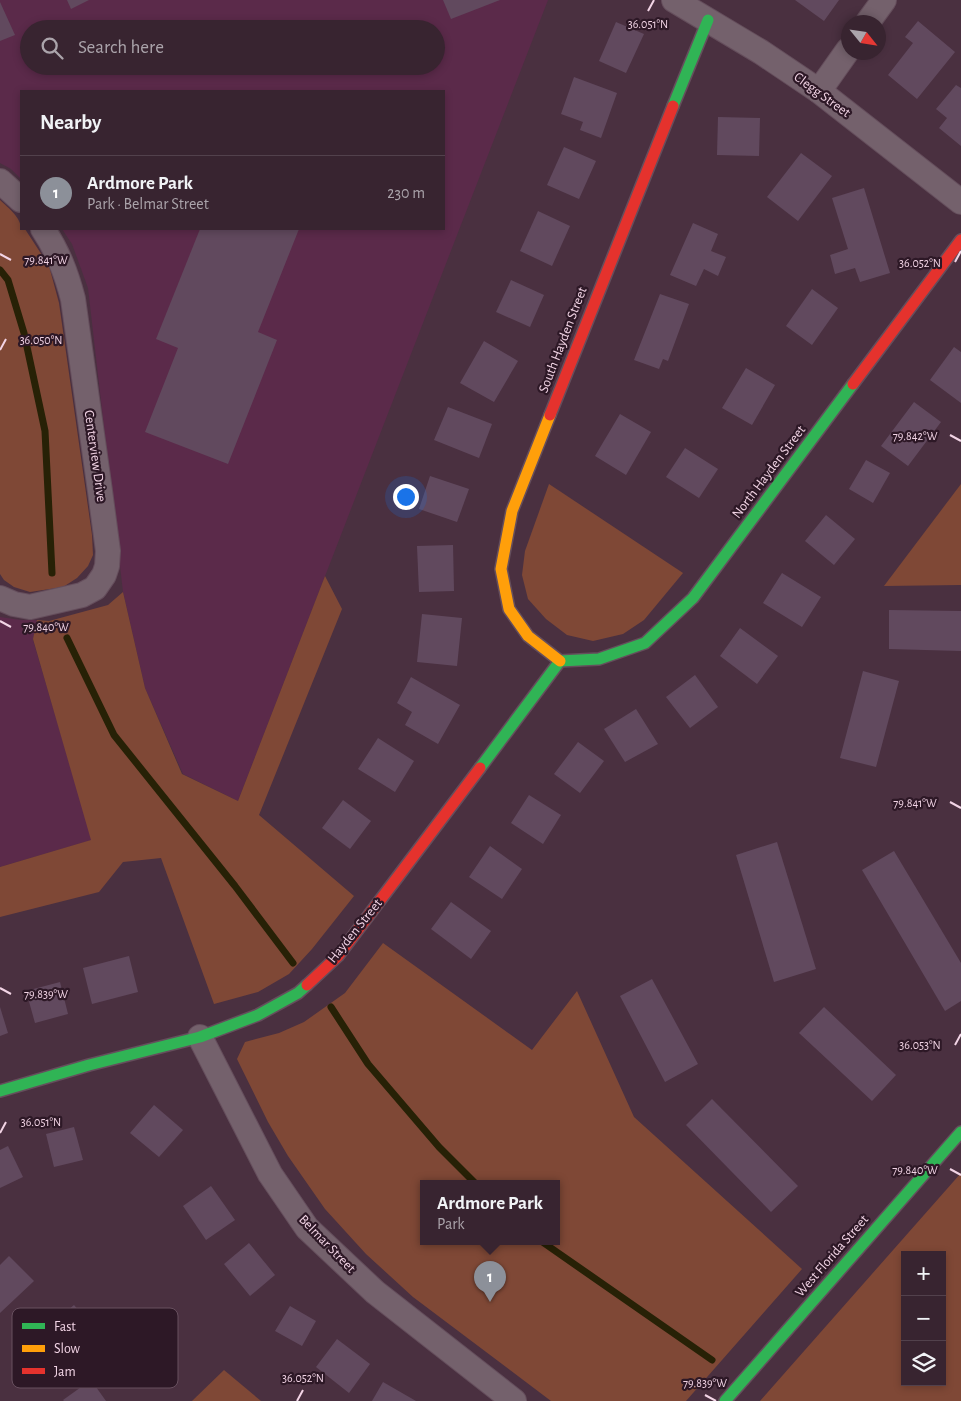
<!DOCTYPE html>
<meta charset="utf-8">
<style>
body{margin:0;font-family:"Alegreya Sans",sans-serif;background:#3f2c38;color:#f1f3f6}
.controls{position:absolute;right:15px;bottom:15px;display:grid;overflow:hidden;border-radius:0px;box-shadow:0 2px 8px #0003}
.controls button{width:45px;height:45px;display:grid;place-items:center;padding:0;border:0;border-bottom:1px solid #52414c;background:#382430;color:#f1f3f6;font:25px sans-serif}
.compass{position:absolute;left:841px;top:15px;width:45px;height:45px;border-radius:50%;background:#382430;box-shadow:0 2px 8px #0003;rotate:120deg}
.you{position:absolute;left:405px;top:496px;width:18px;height:18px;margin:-12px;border:4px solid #fff;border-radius:50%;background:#1a73e8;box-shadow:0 0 0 8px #1a73e833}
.badge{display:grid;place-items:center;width:32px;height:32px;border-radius:50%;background:#8c9099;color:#fff;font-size:16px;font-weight:700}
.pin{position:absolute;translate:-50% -41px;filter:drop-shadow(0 1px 2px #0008)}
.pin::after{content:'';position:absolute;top:26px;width:18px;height:15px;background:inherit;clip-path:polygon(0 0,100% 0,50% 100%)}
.popup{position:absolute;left:420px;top:1180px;width:140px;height:65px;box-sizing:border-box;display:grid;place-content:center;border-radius:0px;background:#382430;filter:drop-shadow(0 1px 4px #0005);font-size:16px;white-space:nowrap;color:#aba4ab}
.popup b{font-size:19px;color:#f1f3f6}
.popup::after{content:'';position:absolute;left:50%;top:100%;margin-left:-10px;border:10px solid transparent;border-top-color:#382430}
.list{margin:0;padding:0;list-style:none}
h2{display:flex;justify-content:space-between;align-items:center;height:65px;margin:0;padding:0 20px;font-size:21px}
h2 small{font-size:16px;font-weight:400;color:#aba4ab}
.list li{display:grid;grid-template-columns:32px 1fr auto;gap:15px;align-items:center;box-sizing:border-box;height:75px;padding:0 20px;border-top:1px solid #52414c}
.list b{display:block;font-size:19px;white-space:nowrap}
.list p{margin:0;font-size:16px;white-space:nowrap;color:#aba4ab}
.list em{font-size:16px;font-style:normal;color:#aba4ab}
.icon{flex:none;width:28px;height:28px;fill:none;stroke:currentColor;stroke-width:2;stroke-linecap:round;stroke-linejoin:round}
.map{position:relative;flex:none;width:961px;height:1401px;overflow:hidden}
.search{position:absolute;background:#382430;box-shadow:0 2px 8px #0003;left:20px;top:20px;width:425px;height:55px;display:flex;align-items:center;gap:12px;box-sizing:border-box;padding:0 18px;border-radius:28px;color:#aba4ab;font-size:19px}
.panel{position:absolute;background:#382430;box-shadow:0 2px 8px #0003;left:20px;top:90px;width:425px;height:140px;border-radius:0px}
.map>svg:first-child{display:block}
</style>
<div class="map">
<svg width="961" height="1401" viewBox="0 0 961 1401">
<rect width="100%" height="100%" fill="#4a3040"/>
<g fill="#5b2a4a" fill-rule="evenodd">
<path d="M 0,0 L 548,0 L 238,801 L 183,774 L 145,688 L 123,592 L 88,288 L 72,244 L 62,229 L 444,229 L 444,91 L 21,91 L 21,179 L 11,169 L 0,163 ZM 29,29 L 436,29 L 436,66 L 29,66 Z"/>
<polygon points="0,617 21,620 37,620 33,640 92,840 0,867"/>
</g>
<g fill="#7f4836" fill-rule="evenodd">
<path d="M 0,200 C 8,208 21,217 21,229 L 25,229 L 49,266 L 59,303 L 92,535 L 93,555 L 88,566 L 77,578 L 63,587 L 30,592 L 14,587 L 4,580 L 0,574 Z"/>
<polygon points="549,484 683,573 644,620 623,634 593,641 567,635 546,619 528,599 522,575 525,551"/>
<polygon points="961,484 961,585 884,586"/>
<polygon points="325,576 342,609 259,815 354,896 312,949 289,974 258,992 214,1004 161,858 123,862 99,892 0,917 0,867 91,840 33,639 37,620 49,621 108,605 123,592 145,688 182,774 238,801"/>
<path d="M 383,943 L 532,1050 L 577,991 L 634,1117 L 802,1269 L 686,1401 L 551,1401 L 413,1297 L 366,1254 L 325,1209 L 288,1156 L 268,1122 L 237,1059 L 245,1042 L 279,1033 L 304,1022 L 345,993 ZM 424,1183 L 556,1183 L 556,1241 L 424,1241 Z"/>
<path d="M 961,1173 L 961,1401 L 760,1401 ZM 905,1255 L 942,1255 L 942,1382 L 905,1382 Z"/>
<polygon points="224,1370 261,1401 192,1401"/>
</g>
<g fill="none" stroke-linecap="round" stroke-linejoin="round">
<g stroke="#272106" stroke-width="7">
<polyline points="0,270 8,280 24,333 45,431 52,573"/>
<polyline points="67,638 114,735 235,886 293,963"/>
<polyline points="331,1007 368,1064 439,1147 475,1183"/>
<polyline points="541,1241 712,1360"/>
</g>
</g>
<g fill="#61495e">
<polygon points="67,0 89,0 71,9"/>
<polygon points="443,0 500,0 451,19"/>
<polygon points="795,0 839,0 824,21"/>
<polygon points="0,2 15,35 0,41"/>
<polygon points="918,21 955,52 917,99 888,75 913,43 905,37"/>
<polygon points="616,22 644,34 626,73 599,61"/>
<polygon points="574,77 617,93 601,138 580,130 583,122 561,114"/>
<polygon points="956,85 961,88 961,146 939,128 947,118 936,109"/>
<polygon points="718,117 760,118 759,156 717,155"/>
<polygon points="564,147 596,161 579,199 547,185"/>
<polygon points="801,153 832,176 798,221 767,197"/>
<polygon points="864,188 890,273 860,282 855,268 835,274 830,255 848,249 832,198"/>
<polygon points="538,211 570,226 552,266 520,251"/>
<polygon points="693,223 718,234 711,251 726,257 718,276 704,269 696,286 670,275"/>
<polygon points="200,229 299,229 258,332 277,340 228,464 145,432 178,348 156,339"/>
<polygon points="511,280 544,295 530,327 496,312"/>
<polygon points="812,289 838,308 812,345 786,326"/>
<polygon points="660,294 689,304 668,361 663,359 659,369 634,360"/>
<polygon points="484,341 518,361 494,402 460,383"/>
<polygon points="954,347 961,352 961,403 930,380"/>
<polygon points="746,368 775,385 752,425 722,408"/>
<polygon points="914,402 941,422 908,466 881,446"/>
<polygon points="448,407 492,424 479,458 434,440"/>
<polygon points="620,414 651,432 626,475 595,456"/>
<polygon points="685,448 718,469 699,498 666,477"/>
<polygon points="866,460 890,473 873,503 849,489"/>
<polygon points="430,476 469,489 457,522 419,509"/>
<polygon points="826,515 855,539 834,565 805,541"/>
<polygon points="453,545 454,591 419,592 417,546"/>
<polygon points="782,573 821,597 802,627 763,603"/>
<polygon points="889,610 961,611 961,651 889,649"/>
<polygon points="422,614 462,618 457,666 417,662"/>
<polygon points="740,628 778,656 757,684 720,656"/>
<polygon points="863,671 899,681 876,767 840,758"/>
<polygon points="695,675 718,707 690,728 666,697"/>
<polygon points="411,677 460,705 438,744 405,725 412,712 397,703"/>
<polygon points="636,709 658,744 625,762 604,729"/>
<polygon points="378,738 414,761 395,792 358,769"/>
<polygon points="578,742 604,761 580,793 554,774"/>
<polygon points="529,795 561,815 543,844 511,823"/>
<polygon points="343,800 371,821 350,849 322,828"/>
<polygon points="777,842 816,969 774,982 736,855"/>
<polygon points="490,846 522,869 502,899 469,877"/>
<polygon points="894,851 961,963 961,1001 945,1011 862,870"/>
<polygon points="451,902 491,931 471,959 431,929"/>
<polygon points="129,956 138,992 92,1004 83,968"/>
<polygon points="652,979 698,1064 665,1082 620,996"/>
<polygon points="60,982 68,1014 35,1023 26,991"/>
<polygon points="0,1007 8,1033 0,1036"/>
<polygon points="824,1007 896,1075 872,1101 799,1033"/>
<polygon points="712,1099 798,1186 771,1212 686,1125"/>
<polygon points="154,1105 183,1130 159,1157 130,1133"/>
<polygon points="74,1127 83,1160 54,1167 46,1134"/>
<polygon points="8,1146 23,1177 0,1188 0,1150"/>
<polygon points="211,1186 235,1220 206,1240 183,1206"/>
<polygon points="249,1243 275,1275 250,1296 224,1264"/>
<polygon points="9,1256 34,1281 0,1313 0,1265"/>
<polygon points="74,1305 85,1318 71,1330 82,1343 44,1375 22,1348"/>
<polygon points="290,1306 316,1321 302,1346 275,1331"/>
<polygon points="337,1339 370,1364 349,1393 316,1367"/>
<polygon points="91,1380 106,1401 64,1401 63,1400"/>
<polygon points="383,1382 416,1401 372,1401"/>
</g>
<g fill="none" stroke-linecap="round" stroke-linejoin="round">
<g stroke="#654e5c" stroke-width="26">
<g id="street">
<polyline points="674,0 761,52 819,91 961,202"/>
<polyline points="868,22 884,0"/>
<polyline points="819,91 848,50"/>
<polyline points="0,181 21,200"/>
<path d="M 0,598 L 14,604 L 30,607 L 82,595 L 95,588 L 104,575 L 107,566 L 108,551 L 100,491 L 73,299 C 66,272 58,252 43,229"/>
<polyline points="200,1037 270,1174 307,1228 375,1292 514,1401"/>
</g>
</g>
<g stroke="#654e5c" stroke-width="14">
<g id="fast">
<polyline points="673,106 708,20"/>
<polyline points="560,661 599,659 645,643 693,598 853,384"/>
<polyline points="480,768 560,661"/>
<polyline points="0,1091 89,1065 200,1037 258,1015 298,993 307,985"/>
<polyline points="725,1401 961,1132"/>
</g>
</g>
<g stroke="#654e5c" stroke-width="14">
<polyline id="slow" points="550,415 512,511 501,569 509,609 528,636 560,661"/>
</g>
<g stroke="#654e5c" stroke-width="14">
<g id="jam">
<polyline points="853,384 961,240"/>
<polyline points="550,415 673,106"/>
<polyline points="307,985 338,956 480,768"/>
</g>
</g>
<use href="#street" stroke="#74616c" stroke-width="24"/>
<use href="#fast" stroke="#30b455" stroke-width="11"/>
<use href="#slow" stroke="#ff9f0a" stroke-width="11"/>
<use href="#jam" stroke="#e5322d" stroke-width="11"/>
</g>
<path fill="none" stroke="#f2d4e5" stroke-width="2" d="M 648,11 L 654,0M 0,254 L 11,260M 955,262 L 961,251M 0,350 L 6,339M 950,435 L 961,441M 0,621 L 11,627M 950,802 L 961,808M 0,988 L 11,994M 955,1045 L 961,1034M 0,1133 L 6,1122M 950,1169 L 961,1175M 705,1395 L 716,1401M 297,1401 L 303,1390"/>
<g text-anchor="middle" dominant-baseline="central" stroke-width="4.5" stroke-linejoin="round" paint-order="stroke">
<g font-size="14" fill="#f2d4e5" stroke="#2d1826">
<text transform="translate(822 95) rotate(36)">Clegg Street</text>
<text transform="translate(563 340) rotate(-69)">South Hayden Street</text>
<text transform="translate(95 456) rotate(82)">Centerview Drive</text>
<text transform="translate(769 472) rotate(-53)">North Hayden Street</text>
<text transform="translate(355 931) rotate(-51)">Hayden Street</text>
<text transform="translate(327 1244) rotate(46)">Belmar Street</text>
<text transform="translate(832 1256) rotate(-49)">West Florida Street</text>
</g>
</g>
<rect x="12" y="1308" width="166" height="80" rx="8" fill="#2d1826" stroke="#68505f" stroke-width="1"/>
<rect x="22" y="1323" width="23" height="6" fill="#30b455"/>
<rect x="22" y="1345" width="23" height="7" fill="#ff9f0a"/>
<rect x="22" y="1368" width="23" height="6" fill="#e5322d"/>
<g font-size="14" fill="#f2d4e5">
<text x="54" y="1331">Fast</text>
<text x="54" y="1353">Slow</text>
<text x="54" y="1376">Jam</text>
</g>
<g font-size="12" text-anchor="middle" fill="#f2d4e5" stroke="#2d1826" stroke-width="4.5" stroke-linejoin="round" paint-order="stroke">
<text x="648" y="28">36.051°N</text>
<text x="46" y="264">79.841°W</text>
<text x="920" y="267">36.052°N</text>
<text x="41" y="344">36.050°N</text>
<text x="915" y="440">79.842°W</text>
<text x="46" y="631">79.840°W</text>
<text x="915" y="807">79.841°W</text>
<text x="46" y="998">79.839°W</text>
<text x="920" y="1049">36.053°N</text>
<text x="41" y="1126">36.051°N</text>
<text x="915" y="1174">79.840°W</text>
<text x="303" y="1382">36.052°N</text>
<text x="705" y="1387">79.839°W</text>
</g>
</svg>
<div class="controls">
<button>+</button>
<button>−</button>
<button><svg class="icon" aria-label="layers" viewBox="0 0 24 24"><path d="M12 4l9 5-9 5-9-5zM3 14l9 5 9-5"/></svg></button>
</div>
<svg class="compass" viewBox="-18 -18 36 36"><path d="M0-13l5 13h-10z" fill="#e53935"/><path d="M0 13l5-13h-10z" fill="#aba4ab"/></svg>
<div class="you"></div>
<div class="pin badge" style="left:490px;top:1302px">1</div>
<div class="popup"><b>Ardmore Park</b>Park</div>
<div class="search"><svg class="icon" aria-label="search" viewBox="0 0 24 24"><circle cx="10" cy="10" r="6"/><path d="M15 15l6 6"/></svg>Search here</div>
<section class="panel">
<h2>Nearby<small></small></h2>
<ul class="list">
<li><span class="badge">1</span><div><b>Ardmore Park</b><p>Park · Belmar Street</p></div><em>230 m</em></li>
</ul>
</section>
</div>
